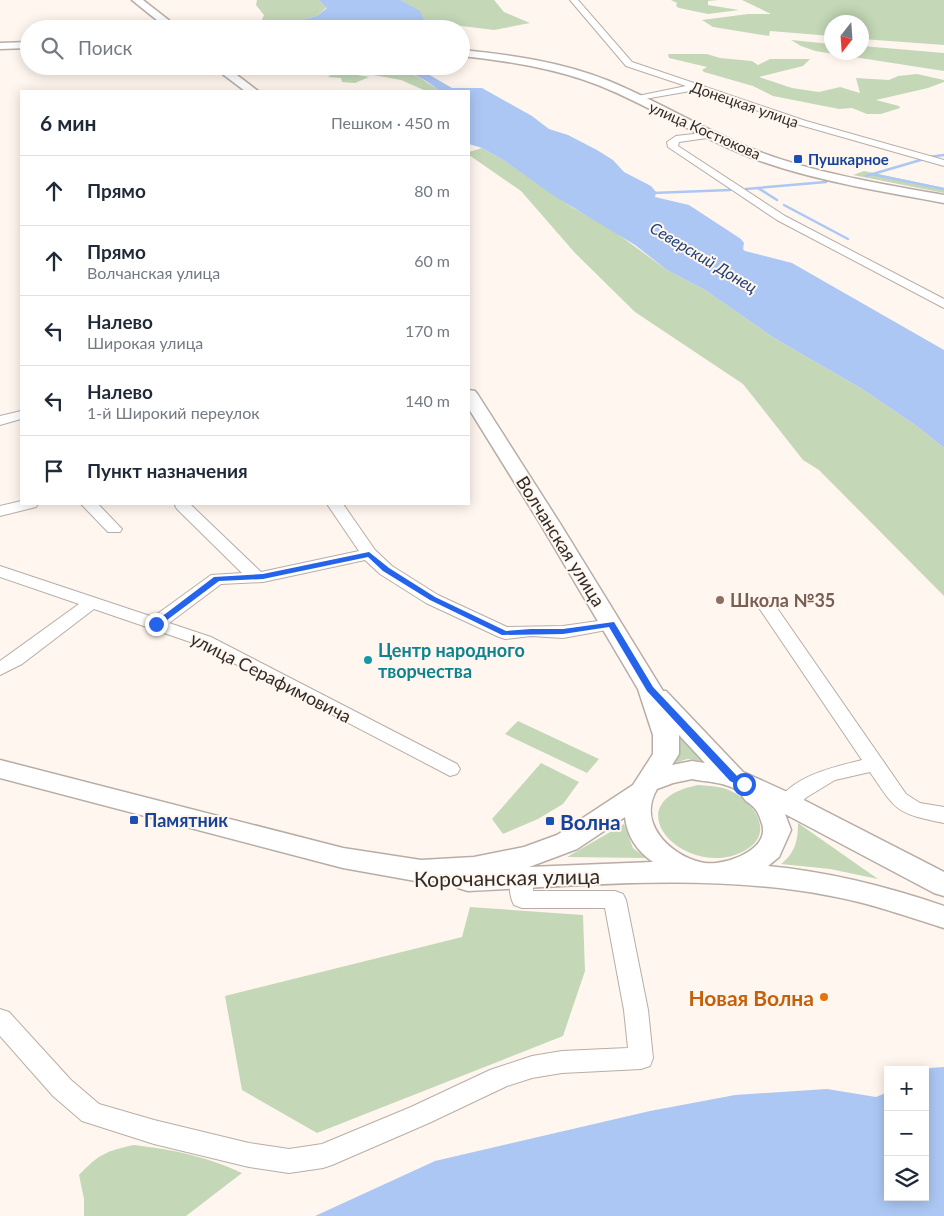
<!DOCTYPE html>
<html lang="ru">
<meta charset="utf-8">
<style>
body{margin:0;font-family:Lato,sans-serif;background:#f2f2f3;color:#1f2937}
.controls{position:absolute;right:15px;bottom:15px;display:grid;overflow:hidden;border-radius:0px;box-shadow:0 2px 12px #0003}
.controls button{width:45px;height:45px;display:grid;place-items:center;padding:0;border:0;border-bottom:1px solid #e0e1e3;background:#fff;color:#1f2937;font:25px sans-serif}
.compass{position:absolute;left:824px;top:15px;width:45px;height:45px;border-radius:50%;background:#fff;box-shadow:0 2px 12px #0003;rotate:197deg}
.stop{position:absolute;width:15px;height:15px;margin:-11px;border:4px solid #2563eb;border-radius:50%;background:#fff}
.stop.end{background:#2563eb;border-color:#fff;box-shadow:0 1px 5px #0008}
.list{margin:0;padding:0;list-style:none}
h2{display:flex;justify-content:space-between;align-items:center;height:65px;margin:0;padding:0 20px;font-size:21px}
h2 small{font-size:16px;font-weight:400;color:#747a83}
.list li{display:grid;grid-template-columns:32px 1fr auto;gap:15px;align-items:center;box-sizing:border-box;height:70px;padding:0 20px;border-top:1px solid #e0e1e3}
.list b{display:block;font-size:19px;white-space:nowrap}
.list p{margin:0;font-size:16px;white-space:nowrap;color:#747a83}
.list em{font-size:16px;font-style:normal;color:#747a83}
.icon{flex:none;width:28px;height:28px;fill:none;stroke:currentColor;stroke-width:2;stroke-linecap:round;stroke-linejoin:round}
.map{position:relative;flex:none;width:944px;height:1216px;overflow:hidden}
.search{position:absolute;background:#fff;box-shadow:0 2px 12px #0003;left:20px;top:20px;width:450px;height:55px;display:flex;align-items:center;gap:12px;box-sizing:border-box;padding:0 18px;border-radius:28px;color:#747a83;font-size:19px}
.panel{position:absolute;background:#fff;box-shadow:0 2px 12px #0003;left:20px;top:90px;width:450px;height:415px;border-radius:0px}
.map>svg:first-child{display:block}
</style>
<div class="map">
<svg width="944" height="1216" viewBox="0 0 944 1216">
<rect width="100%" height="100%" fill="#fff6ef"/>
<g fill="#c4d8b7">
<polygon points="257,0 319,0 327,7 317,16 305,19 303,24 310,29 284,29 286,27 262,20 264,15 256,5"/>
<polygon points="401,0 494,0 504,12 530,23 494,30 454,25 417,27 422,24 409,5"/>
<polygon points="671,0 718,0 708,1 708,5 739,10 708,14 679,8 676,6 677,3"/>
<polygon points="742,0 944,0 944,45 862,39 862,22 832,22 831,36 770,31 769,36 713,27 702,20 748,14 771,14"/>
<polygon points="791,40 831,44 832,52 862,52 862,46 944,53 944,71 815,51 801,46"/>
<polygon points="707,54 720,58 752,61 758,65 770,59 810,59 803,66 759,77 792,88 819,92 840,87 860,93 856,78 889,80 898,76 917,74 944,80 944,82 928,88 876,100 899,106 900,108 881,114 867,114 852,108 839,109 773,96 753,86 704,72 702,70 707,67 669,58 668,54"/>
<polygon points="273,66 352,66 351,71 357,75 369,77 355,83 342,82 341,78 327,77 330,76 330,70 317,69 291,72"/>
<path d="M 356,66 C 394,66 408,68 438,90 L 426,91 L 401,80 L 357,72 L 354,70 Z"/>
<polygon points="482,148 505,161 573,208 608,227 667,270 705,290 774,338 862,389 918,427 944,448 944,596 819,470 803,460 743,384 635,312 575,253 521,191 469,155 469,152"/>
<polygon points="864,171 944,188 944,193 853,175"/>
<polygon points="518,721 599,759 587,773 505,734"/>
<polygon points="677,731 710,762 687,759 673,764 678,749"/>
<polygon points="541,763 579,782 563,804 538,819 503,834 492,819"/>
<path d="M 698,785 C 709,786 721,786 731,791 C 755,802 776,835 744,851 C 685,882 611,802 698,785 Z"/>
<path d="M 798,823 L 878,879 L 830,869 L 781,864 C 795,853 798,841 798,823 Z"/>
<polygon points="624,824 633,848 646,858 567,857"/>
<polygon points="470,907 583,915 585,971 563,1036 317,1133 242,1090 225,996 462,937"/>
<path d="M 134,1145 C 175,1150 205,1156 242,1173 L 186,1216 L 84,1216 L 84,1199 L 79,1175 C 99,1154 106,1151 134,1145 Z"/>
</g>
<g fill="#acc7f4">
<polygon points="319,0 401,0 420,11 424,21 422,24 413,28 390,29 341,29 319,21 315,24 324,29 310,29 302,22 305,19 317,16 327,8"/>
<path d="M 388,66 L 414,66 L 452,88 L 482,88 L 532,116 L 549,129 L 568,135 L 597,150 L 613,160 L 624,172 L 651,186 L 656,192 L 655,197 L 689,205 L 741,239 L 744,243 L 743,249 L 745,251 L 792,263 L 944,350 L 944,448 L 918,427 L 862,389 L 774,338 L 705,290 L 667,270 L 635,245 L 554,196 L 505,161 L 482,148 L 469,144 L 469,91 L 434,91 L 438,90 C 425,78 406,70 388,66 Z"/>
<polygon points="944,1067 944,1216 315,1216 435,1161 650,1111 735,1095 827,1089 876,1097 888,1092 888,1197 925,1197 925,1071 930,1068"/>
</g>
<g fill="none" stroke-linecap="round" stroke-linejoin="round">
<g stroke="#acc7f4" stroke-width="2.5">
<polyline points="929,157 944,155"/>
<polyline points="871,174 944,189"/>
<polyline points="866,176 924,159"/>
<polyline points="758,188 777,200"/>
<polyline points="746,189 826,182"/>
<polyline points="653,193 730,190"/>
<polyline points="784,205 848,239"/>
</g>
<g stroke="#b8ada6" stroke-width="2">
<g id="minor">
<polygon points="570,0 578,0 632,62 806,121 944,160 944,166 800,125 696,90 633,101 633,97 686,86 626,66"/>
<polygon points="711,132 714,133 714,137 679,142 678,146 785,216 944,299 944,308 777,220 668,147 667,142 676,136"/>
<polygon points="21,411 21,419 0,425 0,416"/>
<polygon points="21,501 21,504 38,504 36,507 0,516 0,506"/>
<polygon points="81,504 98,504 122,529 120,532 108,532"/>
<polygon points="177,504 190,504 261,572 359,551 327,504 343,504 375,550 392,566 438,595 507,627 563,626 612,619 618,620 621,624 618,628 612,629 563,638 531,636 505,639 499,637 426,603 380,574 365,560 263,582 221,584 169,623 211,637 457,764 460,769 457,774 450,776 199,645 94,609 22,664 0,675 0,661 79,604 0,577 0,566 153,617 211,575 242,573 177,509 175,506"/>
<path d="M 764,597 L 770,598 L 906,794 L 920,803 L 944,807 L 944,823 C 896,813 897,812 870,772 L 835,780 L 807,797 L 794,808 L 787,810 L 780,808 L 777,803 C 792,776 834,767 862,760 L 755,602 L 758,598 Z"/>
<path d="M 521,870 L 529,872 L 532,878 L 533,891 L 615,891 L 623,894 L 626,900 L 648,1010 L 653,1058 L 650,1066 L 641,1069 L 562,1073 L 532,1078 L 507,1086 L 429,1123 L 332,1165 L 323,1168 L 289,1173 L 249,1167 L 154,1144 L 82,1121 L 53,1096 L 0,1036 L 0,1009 L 9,1012 L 71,1080 L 99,1104 L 154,1120 L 249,1143 L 289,1149 L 322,1144 L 411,1107 L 490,1070 L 532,1056 L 562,1051 L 628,1048 L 624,1010 L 605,908 L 522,908 L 514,905 C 509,896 508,881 513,872 Z"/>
</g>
</g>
<g stroke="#b8ada6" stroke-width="3">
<g id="major">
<polygon points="132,0 143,0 180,29 168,29"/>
<polygon points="29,42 29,48 0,49 0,43"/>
<path d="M 461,50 C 512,55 562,62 609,81 C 660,102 708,132 760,152 C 819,174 882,184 944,195 L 944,203 C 880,191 814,181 752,158 C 699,138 651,106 598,85 C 554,68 508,61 461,56 Z"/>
<polygon points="212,66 225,66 258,91 245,91"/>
<path d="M 469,390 L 475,391 L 478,395 L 561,525 L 663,691 L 666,691 L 743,772 L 796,796 L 944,872 L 944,896 L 934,893 L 785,814 L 791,830 L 779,857 L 768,866 C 829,872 886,886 944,906 L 944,928 C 906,916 870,903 831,896 C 713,873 588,885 468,891 L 458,888 L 454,879 L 421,882 L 343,868 L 0,778 L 0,760 L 343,848 L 421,860 L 474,857 L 524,847 L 557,835 L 633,785 L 653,754 L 653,735 L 638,689 L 541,525 L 469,409 ZM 679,735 L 705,763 L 692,761 L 672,765 L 679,754 ZM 692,779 C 705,782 729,782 739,792 C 742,795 743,798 746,801 C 753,806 757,809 760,818 C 761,821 763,825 763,829 C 765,853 718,868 700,862 C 669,854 637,823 657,789 L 673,783 ZM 625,817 C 627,836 637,851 653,862 L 529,867 L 577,849 Z"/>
</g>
</g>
<use href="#minor" fill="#fff" fill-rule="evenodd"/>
<use href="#major" fill="#fff" fill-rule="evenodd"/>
</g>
<polygon fill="#2563eb" points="369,552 389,568 435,597 506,631 531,629 563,629 614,622 653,687 737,776 747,782 747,786 740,786 730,781 647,691 609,627 563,634 502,635 430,600 383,571 368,557 263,579 219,581 159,626 152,624 214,577 263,574"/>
<g fill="#1a4fb4" stroke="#fff6ef" stroke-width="2">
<rect x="793" y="154" width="10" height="10" rx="2.5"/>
<rect x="129" y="815" width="10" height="10" rx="2.5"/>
<rect x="545" y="816" width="10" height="10" rx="2.5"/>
</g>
<circle fill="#8d6e63" stroke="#fff6ef" stroke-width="2" cx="720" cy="600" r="5"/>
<circle fill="#0f9aa8" stroke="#fff6ef" stroke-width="2" cx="368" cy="660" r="5"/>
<circle fill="#e8710a" stroke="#fff6ef" stroke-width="2" cx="824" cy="997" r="5"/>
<g text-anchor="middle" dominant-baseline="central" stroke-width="4" stroke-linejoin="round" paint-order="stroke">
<g font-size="15" fill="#302c29" stroke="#fff6ef">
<text transform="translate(745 104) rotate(19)">Донецкая улица</text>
<text transform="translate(705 130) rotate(24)">улица Костюкова</text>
</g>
<g font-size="15" font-weight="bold" fill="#164399" stroke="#fff6ef" text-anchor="start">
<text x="808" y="159">Пушкарное</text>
</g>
<g font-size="16" font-style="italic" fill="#204076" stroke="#fff6ef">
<text transform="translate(704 257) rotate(31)">Северский Донец</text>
</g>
<g font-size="18" fill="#302c29" stroke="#fff6ef">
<text transform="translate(561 541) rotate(58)">Волчанская улица</text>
<text transform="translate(271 677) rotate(27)">улица Серафимовича</text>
</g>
<g font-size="18" font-weight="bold" fill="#785e54" stroke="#fff6ef" text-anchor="start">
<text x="730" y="600">Школа №35</text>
</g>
<g font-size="18" font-weight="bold" fill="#0d838f" stroke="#fff6ef" text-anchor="start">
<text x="378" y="650">Центр народного<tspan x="378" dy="21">творчества</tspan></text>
</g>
<g font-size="18" font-weight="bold" fill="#164399" stroke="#fff6ef" text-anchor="start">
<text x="144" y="820">Памятник</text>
</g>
<g font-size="21" font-weight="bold" fill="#164399" stroke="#fff6ef" text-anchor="start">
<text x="560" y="821">Волна</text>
</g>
<g font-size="21" fill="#302c29" stroke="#fff6ef">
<text transform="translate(507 877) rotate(-1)">Корочанская улица</text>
</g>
<g font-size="21" font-weight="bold" fill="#c56008" stroke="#fff6ef" text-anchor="end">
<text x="814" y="997">Новая Волна</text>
</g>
</g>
</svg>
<div class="controls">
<button>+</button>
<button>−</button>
<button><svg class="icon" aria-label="layers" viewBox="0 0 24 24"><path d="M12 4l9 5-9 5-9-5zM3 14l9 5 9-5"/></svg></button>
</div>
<svg class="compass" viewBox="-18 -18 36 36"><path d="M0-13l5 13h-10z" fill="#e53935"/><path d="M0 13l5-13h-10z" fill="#747a83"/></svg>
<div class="stop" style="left:744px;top:784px"></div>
<div class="stop end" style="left:156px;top:624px"></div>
<div class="search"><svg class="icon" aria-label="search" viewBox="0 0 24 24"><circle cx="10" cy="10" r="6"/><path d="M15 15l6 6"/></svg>Поиск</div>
<section class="panel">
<h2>6 мин<small>Пешком · 450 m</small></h2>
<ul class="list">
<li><svg class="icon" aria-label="ahead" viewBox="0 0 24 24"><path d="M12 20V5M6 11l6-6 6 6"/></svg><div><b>Прямо</b></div><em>80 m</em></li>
<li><svg class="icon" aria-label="ahead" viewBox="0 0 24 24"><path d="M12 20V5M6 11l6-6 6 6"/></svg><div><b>Прямо</b><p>Волчанская улица</p></div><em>60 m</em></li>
<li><svg class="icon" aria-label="left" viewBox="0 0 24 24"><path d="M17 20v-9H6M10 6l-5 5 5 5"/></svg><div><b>Налево</b><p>Широкая улица</p></div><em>170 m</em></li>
<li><svg class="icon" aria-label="left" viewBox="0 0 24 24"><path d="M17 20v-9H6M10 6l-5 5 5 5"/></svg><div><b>Налево</b><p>1-й Широкий переулок</p></div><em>140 m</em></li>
<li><svg class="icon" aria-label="arrive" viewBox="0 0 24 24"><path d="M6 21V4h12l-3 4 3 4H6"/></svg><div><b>Пункт назначения</b></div></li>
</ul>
</section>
</div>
